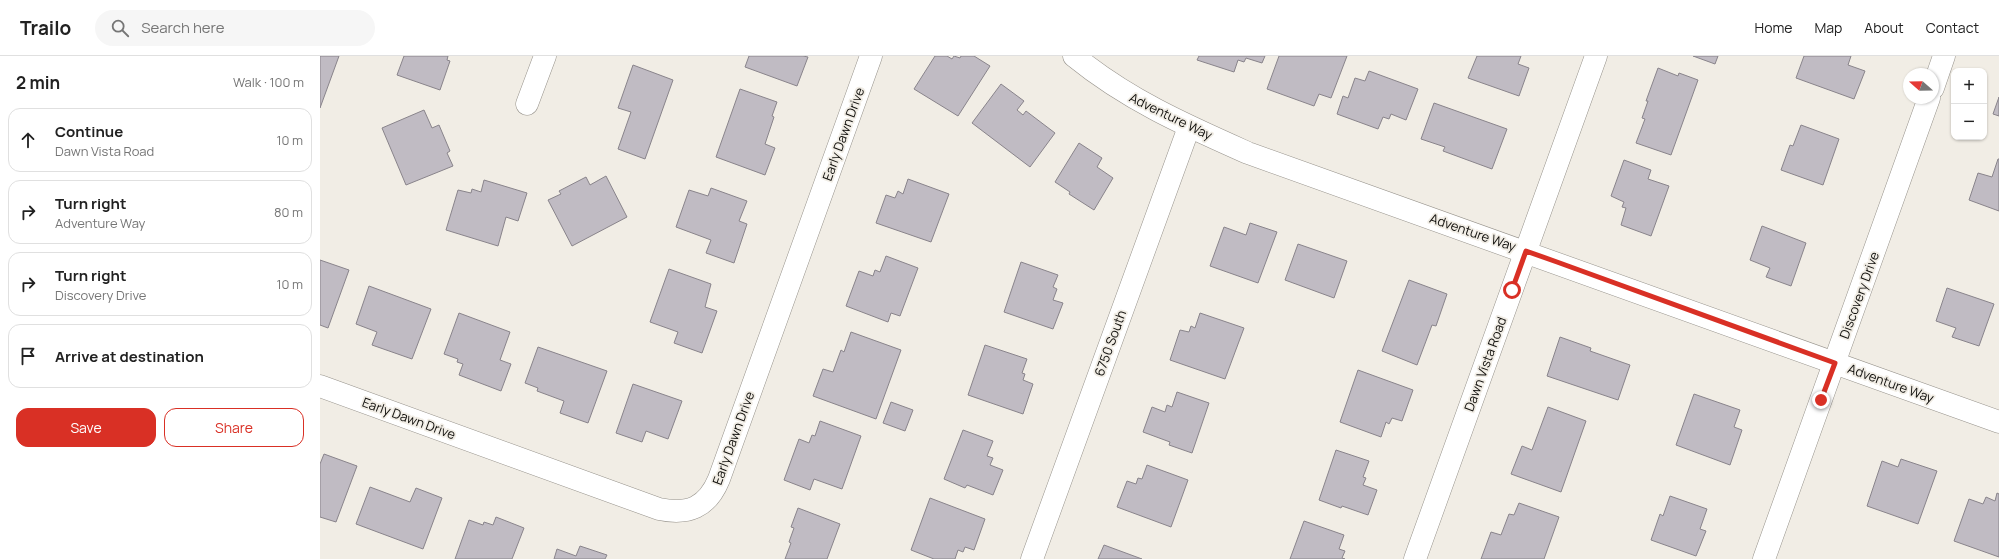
<!DOCTYPE html>
<meta charset="utf-8">
<style>
body{margin:0;font-family:Manrope,sans-serif;background:#f6f6f6;color:#222}
.controls{position:absolute;right:12px;top:12px;display:grid;overflow:hidden;border-radius:8px;box-shadow:0 1px 3px #0004}
.controls button{width:36px;height:36px;display:grid;place-items:center;padding:0;border:0;border-bottom:1px solid #e0e0e0;background:#fff;color:#222;font:20px sans-serif}
.compass{position:absolute;left:1583px;top:12px;width:36px;height:36px;border-radius:50%;background:#fff;box-shadow:0 1px 3px #0004;rotate:290deg}
.stop{position:absolute;width:12px;height:12px;margin:-9px;border:3px solid #d93025;border-radius:50%;background:#fff}
.stop.end{background:#d93025;border-color:#fff;box-shadow:0 1px 4px #0008}
.list{margin:0;padding:0;list-style:none}
h2{display:flex;justify-content:space-between;align-items:center;height:52px;margin:0;padding:0 16px;font-size:17px}
h2 small{font-size:13px;font-weight:400;color:#767676}
.list li{display:grid;grid-template-columns:26px 1fr auto;gap:12px;align-items:center;box-sizing:border-box;height:64px;margin:0 8px 8px;padding:0 8px;border:1px solid #e0e0e0;border-radius:12px}
.list b{display:block;font-size:15px;white-space:nowrap}
.list p{margin:0;font-size:13px;white-space:nowrap;color:#767676}
.list em{font-size:13px;font-style:normal;color:#767676}
.actions{display:flex;gap:8px;padding:12px 16px}
.actions a{flex:1;padding:9px 0;border:1px solid #d93025;border-radius:12px;text-align:center;font-size:14px;color:#d93025}
.actions .main{background:#d93025;color:#fff}
.icon{flex:none;width:22px;height:22px;fill:none;stroke:currentColor;stroke-width:2;stroke-linecap:round;stroke-linejoin:round}
.map{position:relative;flex:none;width:1679px;height:503px;overflow:hidden}
header{display:flex;align-items:center;gap:24px;box-sizing:border-box;height:56px;padding:0 20px;background:#fff;border-bottom:1px solid #e0e0e0}
header strong{font-size:19px}
nav{display:flex;gap:22px;margin-inline-start:auto;font-size:14px}
.search{width:280px;height:36px;background:#f6f6f6;display:flex;align-items:center;gap:10px;box-sizing:border-box;padding:0 14px;border-radius:22px;color:#767676;font-size:15px}
main{display:flex}
aside{flex:1;background:#fff}
.map>svg:first-child{display:block}
</style>
<header>
<strong>Trailo</strong>
<div class="search"><svg class="icon" aria-label="search" viewBox="0 0 24 24"><circle cx="10" cy="10" r="6"/><path d="M15 15l6 6"/></svg>Search here</div>
<nav><a>Home</a><a>Map</a><a>About</a><a>Contact</a></nav>
</header>
<main>
<aside>
<h2>2 min<small>Walk · 100 m</small></h2>
<ul class="list">
<li><svg class="icon" aria-label="ahead" viewBox="0 0 24 24"><path d="M12 20V5M6 11l6-6 6 6"/></svg><div><b>Continue</b><p>Dawn Vista Road</p></div><em>10 m</em></li>
<li><svg class="icon" aria-label="right" viewBox="0 0 24 24"><path d="M7 20v-9h11M14 6l5 5-5 5"/></svg><div><b>Turn right</b><p>Adventure Way</p></div><em>80 m</em></li>
<li><svg class="icon" aria-label="right" viewBox="0 0 24 24"><path d="M7 20v-9h11M14 6l5 5-5 5"/></svg><div><b>Turn right</b><p>Discovery Drive</p></div><em>10 m</em></li>
<li><svg class="icon" aria-label="arrive" viewBox="0 0 24 24"><path d="M6 21V4h12l-3 4 3 4H6"/></svg><div><b>Arrive at destination</b></div></li>
</ul>
<div class="actions"><a class="main">Save</a><a>Share</a></div>
</aside>
<div class="map">
<svg width="1679" height="503" viewBox="0 0 1679 503">
<rect width="100%" height="100%" fill="#f1ede5"/>
<g fill="#c0bbc3" stroke="#89848b">
<polygon points="0,0 19,0 0,52"/>
<polygon points="84,0 128,0 127,4 130,5 120,34 77,19"/>
<polygon points="429,0 483,0 488,1 477,30 425,11"/>
<polygon points="615,0 627,0 632,3 634,0 640,2 641,0 654,0 670,10 638,60 594,33"/>
<polygon points="879,0 945,0 942,7 926,2 924,6 918,4 914,16 877,4"/>
<polygon points="959,0 1027,0 1011,42 999,38 994,50 947,33"/>
<polygon points="1157,0 1201,0 1198,8 1209,12 1199,40 1148,22"/>
<polygon points="1373,0 1398,0 1395,8"/>
<polygon points="1484,0 1531,0 1528,9 1545,15 1534,43 1476,22"/>
<polygon points="313,9 353,24 325,103 298,93 311,56 298,52"/>
<polygon points="1338,12 1358,20 1359,17 1378,24 1351,99 1316,87 1325,63 1322,62 1328,45 1326,45"/>
<polygon points="1049,15 1098,33 1086,64 1071,58 1069,63 1063,61 1058,73 1017,58 1023,40 1028,42 1035,22 1045,25"/>
<polygon points="681,28 704,45 697,54 703,59 706,55 735,77 710,111 652,67"/>
<polygon points="420,33 457,46 452,60 454,61 445,88 455,92 445,119 396,101"/>
<polygon points="1679,41 1679,60 1673,58"/>
<polygon points="1114,47 1187,73 1172,113 1123,95 1125,91 1101,83"/>
<polygon points="104,54 112,72 119,69 130,95 127,97 133,110 86,129 62,72"/>
<polygon points="1481,69 1519,83 1503,129 1461,114 1470,89 1473,90"/>
<polygon points="759,87 782,102 777,111 793,122 774,154 749,138 750,136 735,126"/>
<polygon points="1678,103 1679,103 1679,155 1649,144 1658,117 1672,121"/>
<polygon points="1304,104 1331,114 1328,123 1349,130 1331,180 1301,169 1306,152 1302,151 1304,146 1291,140"/>
<polygon points="286,120 307,161 252,190 228,144 241,138 239,135 266,121 270,129"/>
<polygon points="588,123 629,138 611,186 556,167 566,139 575,142 578,135 583,138"/>
<polygon points="164,124 207,137 198,165 186,161 178,190 126,174 138,134 151,137 152,133 161,136"/>
<polygon points="391,132 427,145 419,165 427,168 414,207 386,197 391,184 356,171 369,134 388,140"/>
<polygon points="930,167 957,176 938,227 890,210 904,171 926,179"/>
<polygon points="1442,170 1486,187 1471,230 1446,221 1450,212 1430,204"/>
<polygon points="978,188 1027,205 1014,242 965,224"/>
<polygon points="566,200 598,212 580,260 571,257 568,266 526,250 539,215 553,220 555,214 560,216"/>
<polygon points="0,204 29,214 8,272 0,269"/>
<polygon points="701,206 738,219 733,231 737,233 733,244 743,247 733,273 684,256"/>
<polygon points="349,213 391,228 385,251 397,255 382,297 354,287 358,276 330,266"/>
<polygon points="1089,224 1127,238 1116,270 1112,269 1097,309 1062,295"/>
<polygon points="49,230 111,253 92,303 52,289 57,276 36,268"/>
<polygon points="1627,232 1674,248 1659,290 1632,281 1636,272 1616,265"/>
<polygon points="139,257 190,276 180,304 191,308 181,335 139,319 143,308 137,306 138,303 124,298"/>
<polygon points="880,257 924,272 905,323 850,304 860,274 869,276 871,270 875,272"/>
<polygon points="531,276 581,294 556,363 493,340 503,313 513,316 521,294 524,296"/>
<polygon points="1240,281 1271,292 1270,295 1310,309 1298,344 1227,320"/>
<polygon points="665,289 707,303 702,317 705,318 703,324 713,328 703,358 648,339"/>
<polygon points="218,291 287,315 268,367 240,357 244,345 217,335 218,332 205,327"/>
<polygon points="1038,314 1093,334 1082,365 1072,362 1069,368 1066,366 1061,381 1020,366"/>
<polygon points="313,328 362,345 348,383 326,375 322,386 296,377"/>
<polygon points="857,336 889,347 872,397 849,389 850,386 823,376 832,351 845,356 847,349 852,351"/>
<polygon points="1374,338 1420,354 1414,371 1422,374 1410,409 1356,389"/>
<polygon points="571,346 593,354 585,375 563,367"/>
<polygon points="1228,351 1266,365 1241,436 1191,418 1202,390 1212,394"/>
<polygon points="500,365 541,380 522,433 494,423 490,434 464,424 479,383 489,387 492,379 495,380"/>
<polygon points="643,374 673,385 667,400 673,402 670,409 683,414 673,439 647,429 645,432 624,423"/>
<polygon points="1016,394 1049,405 1043,421 1046,422 1043,429 1057,434 1048,459 1022,450 1021,452 999,444"/>
<polygon points="4,398 37,410 16,466 0,461 0,408"/>
<polygon points="1581,403 1617,415 1598,468 1547,450 1562,405 1578,411"/>
<polygon points="827,409 868,424 851,471 797,451 807,425 816,428 818,422 822,423"/>
<polygon points="50,431 90,446 96,432 122,442 103,493 36,468"/>
<polygon points="1677,437 1679,438 1679,501 1634,485 1649,443 1663,448 1666,441 1675,445"/>
<polygon points="1350,440 1387,453 1380,473 1386,475 1376,500 1331,484 1340,458 1343,460"/>
<polygon points="610,442 665,463 654,494 645,491 643,496 638,494 635,503 614,503 591,494"/>
<polygon points="1199,447 1239,461 1224,503 1161,503 1171,476 1181,479 1189,458 1194,459"/>
<polygon points="478,452 520,468 507,503 465,503 471,487 469,486 474,472 471,471"/>
<polygon points="176,461 204,472 192,503 135,503 149,464 163,469 164,466 173,469"/>
<polygon points="984,465 1024,479 1019,493 1025,495 1022,502 1025,503 970,503"/>
<polygon points="784,489 822,503 778,503"/>
<polygon points="260,490 287,499 285,503 234,503 237,493 256,500"/>
</g>
<g fill="none" stroke-linecap="round" stroke-linejoin="round">
<g stroke="#97938c" stroke-width="23">
<g id="street">
<path d="M 754,0 C 808,44 865,69 928,97 L 1679,366"/>
<polyline points="1613,32 1624,0"/>
<polyline points="207,48 225,0"/>
<path d="M 0,330 L 339,453 C 368,459 387,452 399,423 L 551,0"/>
<polyline points="712,503 869,71"/>
<polyline points="1095,503 1276,0"/>
<polyline points="1444,503 1609,42"/>
</g>
</g>
<use href="#street" stroke="#fff" stroke-width="22"/>
</g>
<g fill="none" stroke-linecap="round" stroke-linejoin="round">
<polyline stroke="#d93025" stroke-width="5" points="1192,234 1206,195 1237,206 1515,307 1501,344"/>
</g>
<g text-anchor="middle" dominant-baseline="central" stroke-width="3.5" stroke-linejoin="round" paint-order="stroke">
<g font-size="13" fill="#0f0e0b" stroke="#f1ede5">
<text transform="translate(851 60) rotate(26)">Adventure Way</text>
<text transform="translate(523 78) rotate(-70)">Early Dawn Drive</text>
<text transform="translate(1153 176) rotate(19)">Adventure Way</text>
<text transform="translate(1539 239) rotate(-70)">Discovery Drive</text>
<text transform="translate(790 287) rotate(-70)">6750 South</text>
<text transform="translate(1165 308) rotate(-70)">Dawn Vista Road</text>
<text transform="translate(1571 327) rotate(20)">Adventure Way</text>
<text transform="translate(89 362) rotate(20)">Early Dawn Drive</text>
<text transform="translate(413 382) rotate(-70)">Early Dawn Drive</text>
</g>
</g>
</svg>
<div class="controls">
<button>+</button>
<button>−</button>
</div>
<svg class="compass" viewBox="-18 -18 36 36"><path d="M0-13l5 13h-10z" fill="#e53935"/><path d="M0 13l5-13h-10z" fill="#767676"/></svg>
<div class="stop" style="left:1192px;top:234px"></div>
<div class="stop end" style="left:1501px;top:344px"></div>
</div>
</main>
